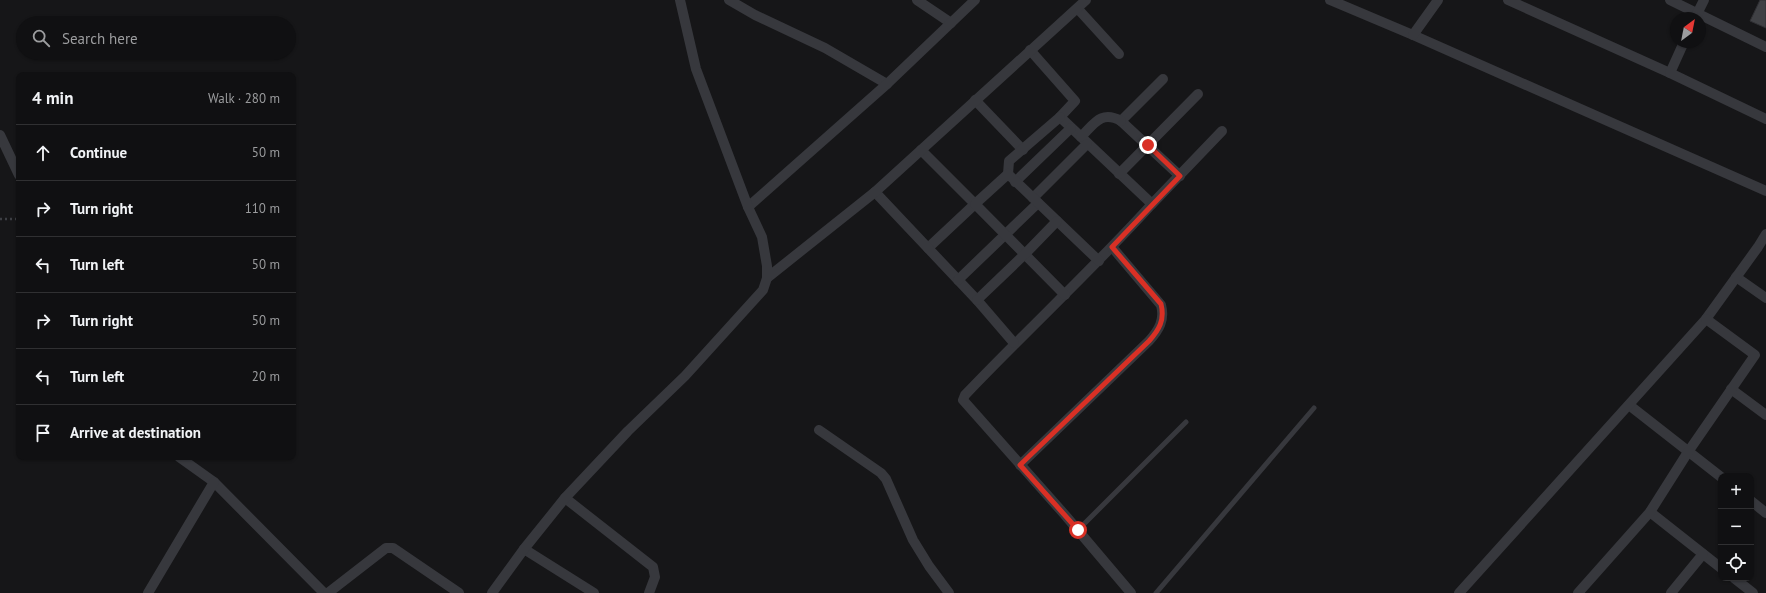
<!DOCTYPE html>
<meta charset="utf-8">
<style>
body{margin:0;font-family:"PT Sans",sans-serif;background:#1e1e20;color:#f1f3f6}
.controls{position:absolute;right:12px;bottom:12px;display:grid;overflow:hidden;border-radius:8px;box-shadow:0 1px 3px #0004}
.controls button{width:36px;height:36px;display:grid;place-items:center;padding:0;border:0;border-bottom:1px solid #303032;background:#101012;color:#f1f3f6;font:20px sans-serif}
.compass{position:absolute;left:1670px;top:12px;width:36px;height:36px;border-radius:50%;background:#101012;box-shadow:0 1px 3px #0004;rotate:32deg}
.stop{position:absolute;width:12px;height:12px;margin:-9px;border:3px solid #d93025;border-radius:50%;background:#fff}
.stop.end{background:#d93025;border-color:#fff;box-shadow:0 1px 4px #0008}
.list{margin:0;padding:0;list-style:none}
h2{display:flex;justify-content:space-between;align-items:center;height:52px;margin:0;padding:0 16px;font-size:17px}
h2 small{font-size:13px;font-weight:400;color:#9c9d9f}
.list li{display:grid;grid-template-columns:26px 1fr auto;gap:12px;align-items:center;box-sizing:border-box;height:56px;padding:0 16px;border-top:1px solid #303032}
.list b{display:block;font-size:15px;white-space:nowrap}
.list em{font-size:13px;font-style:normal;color:#9c9d9f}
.icon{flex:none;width:22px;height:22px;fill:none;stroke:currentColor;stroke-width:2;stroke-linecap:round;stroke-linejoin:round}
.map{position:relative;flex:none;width:1766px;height:593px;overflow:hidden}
.search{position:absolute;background:#101012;box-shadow:0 1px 3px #0004;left:16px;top:16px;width:280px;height:44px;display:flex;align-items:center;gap:10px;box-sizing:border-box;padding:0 14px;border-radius:22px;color:#9c9d9f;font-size:15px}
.panel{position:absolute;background:#101012;box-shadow:0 1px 3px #0004;left:16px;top:72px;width:280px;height:388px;border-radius:8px}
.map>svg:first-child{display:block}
</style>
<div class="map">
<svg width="1766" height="593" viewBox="0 0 1766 593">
<rect width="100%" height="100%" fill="#161618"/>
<polygon fill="#404145" stroke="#303034" points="1760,0 1766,0 1766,28 1750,21"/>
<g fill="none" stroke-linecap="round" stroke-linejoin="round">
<polyline stroke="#3d3f44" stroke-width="2.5" stroke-dasharray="2 3" stroke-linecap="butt" points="0,219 19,219"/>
<g stroke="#37383d" stroke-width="5">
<polyline points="1078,530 1186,422"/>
<polyline points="1156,593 1314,408"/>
</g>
<g stroke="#37383d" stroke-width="10">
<polyline points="729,0 755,15 825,48 887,84"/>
<polyline points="917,0 951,23"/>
<polyline points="1330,0 1413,35 1766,191"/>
<polyline points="1508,0 1670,73"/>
<polyline points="1670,0 1766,47"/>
<polyline points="1078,9 1119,54"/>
<polyline points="1695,18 1704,0"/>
<polyline points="1413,35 1438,0"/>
<polyline points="1684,42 1670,73 1766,119"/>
<path d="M 1030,50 L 1075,101 L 1060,117 L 1152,204 C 1092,270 1026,331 965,395 L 963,400 L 1065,515 L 1131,593"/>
<polyline points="1163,79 1121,121 1180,176"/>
<polyline points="975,100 1023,150"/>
<polyline points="0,135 19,175"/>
<path d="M 1081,137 C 1094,124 1101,110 1121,121"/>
<polyline points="921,150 975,204 928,248"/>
<polyline points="1008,174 1009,161 1060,117"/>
<polyline points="1119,174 1198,94"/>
<polyline points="1015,182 1071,128"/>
<polyline points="875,192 977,300 1014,343"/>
<polyline points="1033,198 1087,144"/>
<polyline points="1152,204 1222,131"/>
<polyline points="748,207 887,84 975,0"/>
<polyline points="1736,277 1766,298"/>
<polyline points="767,278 875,192 1086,0"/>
<polyline points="958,280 1038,203"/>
<polyline points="1065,295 975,204 1008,174 1099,261"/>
<polyline points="977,300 1025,254 1057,221"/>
<polyline points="1731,389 1766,415"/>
<polyline points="1629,405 1721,477"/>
<polyline points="819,430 881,473 886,479 913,540 929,566 949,593"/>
<polyline points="179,457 214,482 324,593"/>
<path d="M 1020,465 L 1149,341 C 1159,330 1165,320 1161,305 L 1112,247"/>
<polyline points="565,498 653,567 655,577 649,593"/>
<polyline points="1751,501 1766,513"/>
<polyline points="1650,512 1721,568"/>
<polyline points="524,549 594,593"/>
<polyline points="1734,578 1753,593"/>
<polyline points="148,593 214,482"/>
<polyline points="328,593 386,548 393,548 459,593"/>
<polyline points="492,593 524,549 565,498 628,431 685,376 763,290 767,278 767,266 762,237 748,207 696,69 680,0"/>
<polyline points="1459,593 1706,319 1758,247 1766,234"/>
<polyline points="1578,593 1650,512 1688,452 1755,355 1706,319"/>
<polyline points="1671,593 1703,554"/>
</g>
</g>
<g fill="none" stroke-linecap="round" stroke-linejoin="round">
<path stroke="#d93025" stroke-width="5" d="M 1078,530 L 1020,465 L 1149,341 C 1159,330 1165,320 1161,304 L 1112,247 L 1180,176 L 1148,145"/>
</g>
</svg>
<div class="controls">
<button>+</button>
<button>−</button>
<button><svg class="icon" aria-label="locate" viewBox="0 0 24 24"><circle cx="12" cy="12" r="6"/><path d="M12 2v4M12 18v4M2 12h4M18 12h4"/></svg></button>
</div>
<svg class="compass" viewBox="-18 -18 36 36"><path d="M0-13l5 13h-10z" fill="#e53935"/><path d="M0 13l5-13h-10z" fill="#9c9d9f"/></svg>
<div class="stop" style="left:1078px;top:530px"></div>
<div class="stop end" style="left:1148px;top:145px"></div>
<div class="search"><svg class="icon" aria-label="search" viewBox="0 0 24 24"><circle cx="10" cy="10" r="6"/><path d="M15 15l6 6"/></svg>Search here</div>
<section class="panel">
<h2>4 min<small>Walk · 280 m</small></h2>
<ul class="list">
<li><svg class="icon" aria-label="ahead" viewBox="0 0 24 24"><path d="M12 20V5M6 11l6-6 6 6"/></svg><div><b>Continue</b></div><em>50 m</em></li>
<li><svg class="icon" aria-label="right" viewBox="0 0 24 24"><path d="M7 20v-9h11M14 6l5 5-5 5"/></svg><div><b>Turn right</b></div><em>110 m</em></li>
<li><svg class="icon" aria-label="left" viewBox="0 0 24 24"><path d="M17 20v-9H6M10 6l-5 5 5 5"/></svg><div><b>Turn left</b></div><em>50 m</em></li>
<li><svg class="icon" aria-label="right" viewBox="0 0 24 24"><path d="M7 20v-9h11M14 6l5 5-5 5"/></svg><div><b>Turn right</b></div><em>50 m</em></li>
<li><svg class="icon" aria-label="left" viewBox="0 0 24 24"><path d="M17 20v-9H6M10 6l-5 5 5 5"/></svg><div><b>Turn left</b></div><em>20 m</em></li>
<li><svg class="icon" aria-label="arrive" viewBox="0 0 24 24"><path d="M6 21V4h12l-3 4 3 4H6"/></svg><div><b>Arrive at destination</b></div></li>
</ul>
</section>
</div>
